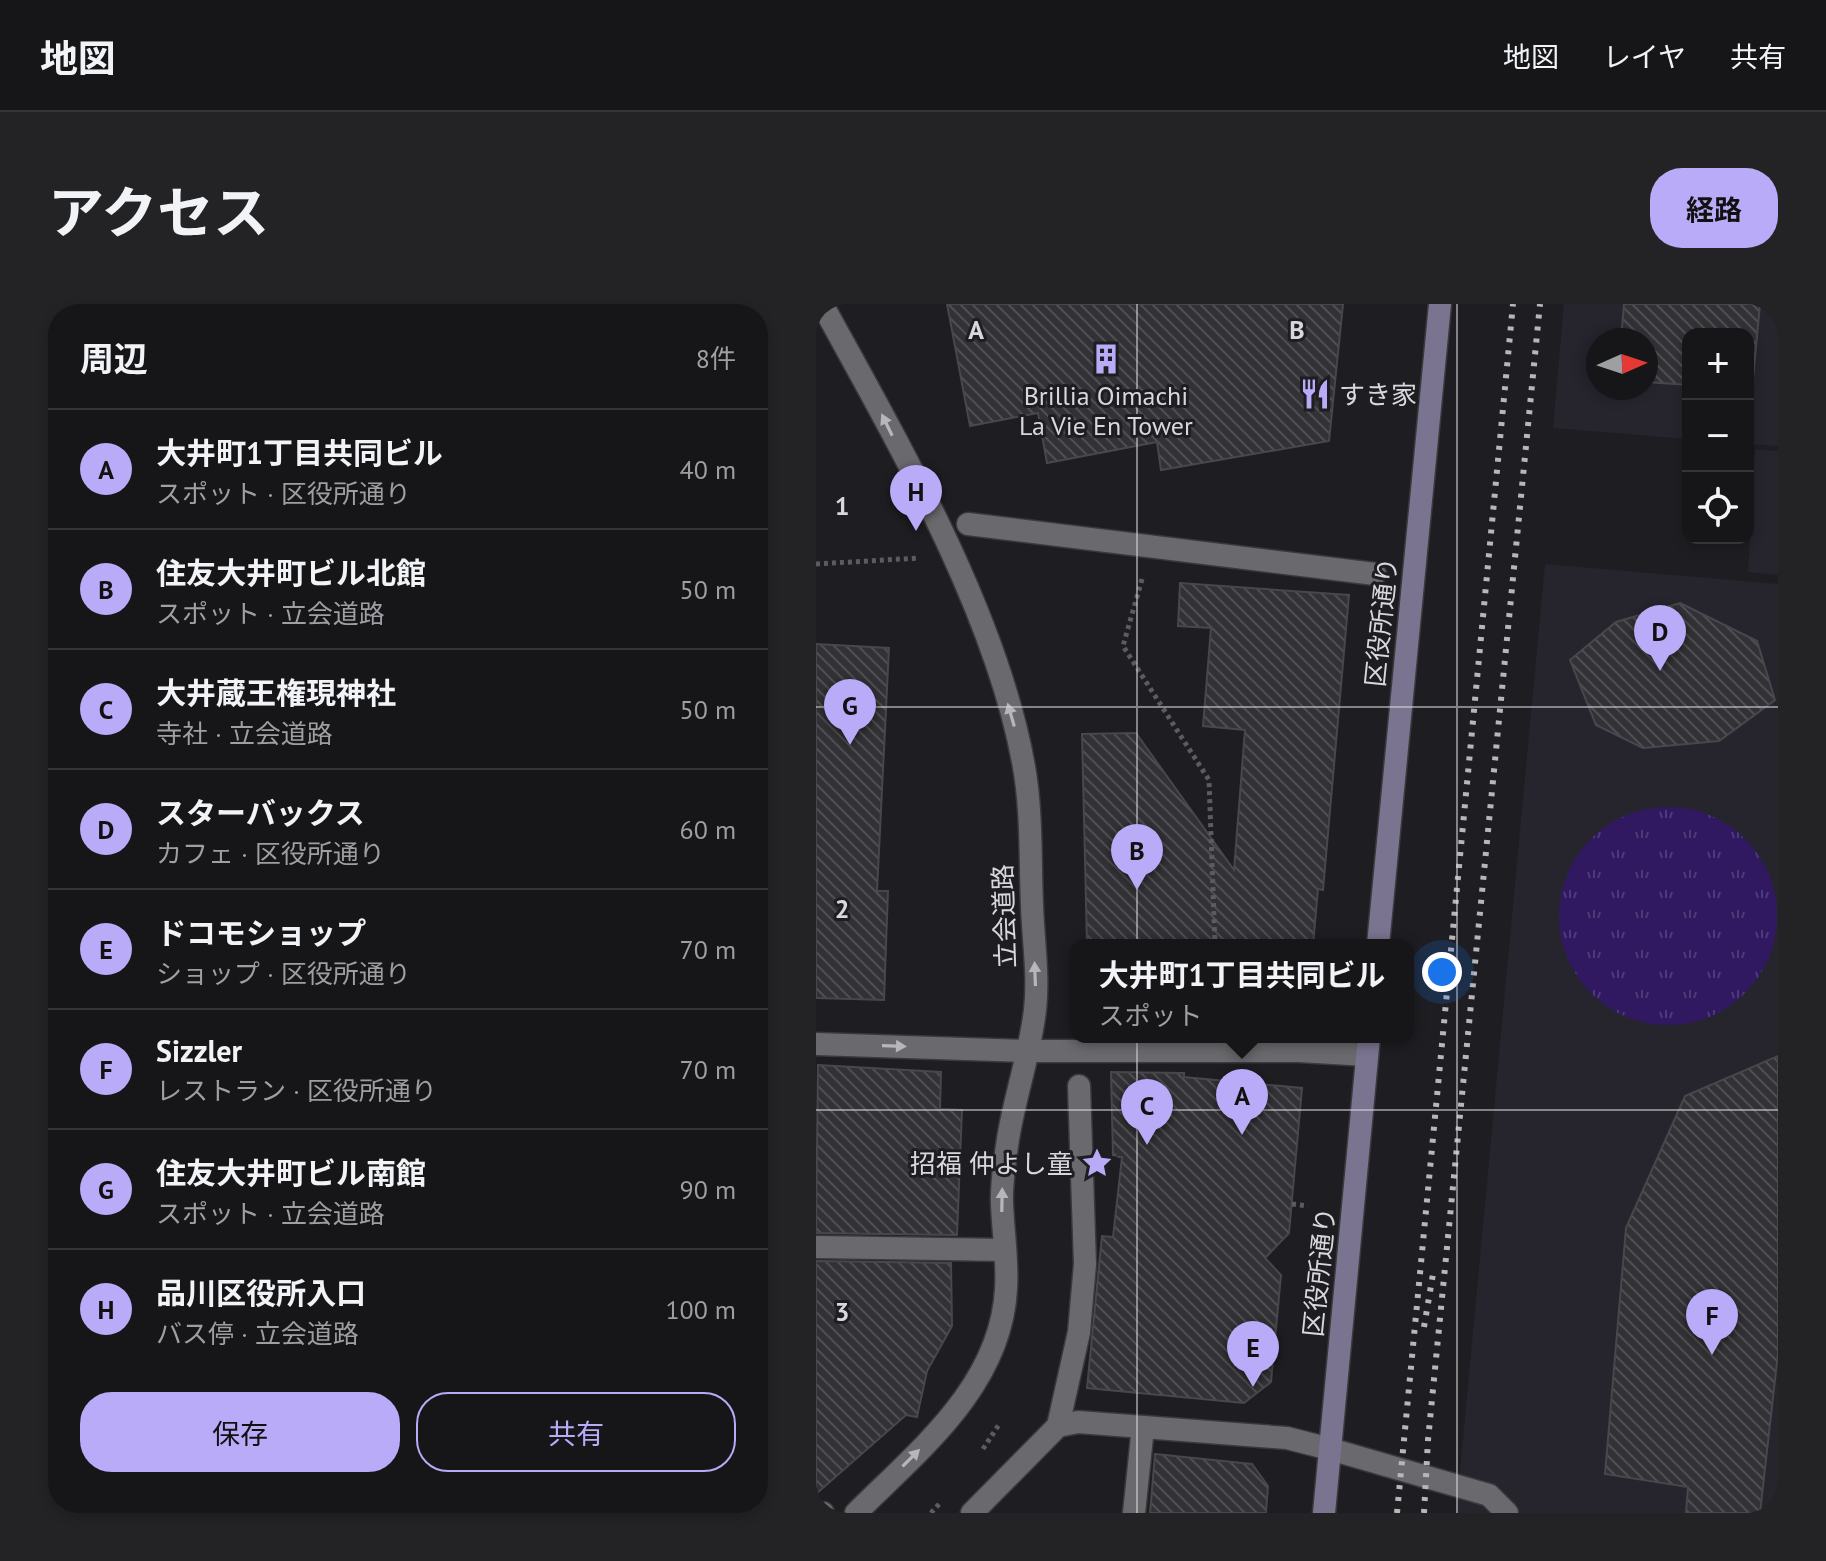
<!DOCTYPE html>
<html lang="ja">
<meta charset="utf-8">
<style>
body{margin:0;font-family:"PT Sans","Noto Sans JP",sans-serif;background:#232326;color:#f1f3f6}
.controls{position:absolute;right:24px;top:24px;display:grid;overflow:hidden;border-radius:16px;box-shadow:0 4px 12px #0003}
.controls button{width:72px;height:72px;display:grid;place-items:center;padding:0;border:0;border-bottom:2px solid #353538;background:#161619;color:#f1f3f6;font:40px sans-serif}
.compass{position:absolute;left:770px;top:24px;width:72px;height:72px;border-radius:50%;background:#161619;box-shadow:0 4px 12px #0003;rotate:87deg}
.you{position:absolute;left:626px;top:668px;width:28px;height:28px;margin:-20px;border:6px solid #fff;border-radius:50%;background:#1a73e8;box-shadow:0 0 0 12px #1a73e833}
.badge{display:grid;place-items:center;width:52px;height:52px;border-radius:50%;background:#b9abf7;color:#111;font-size:26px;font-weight:700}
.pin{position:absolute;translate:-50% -66px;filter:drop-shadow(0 2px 4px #0008)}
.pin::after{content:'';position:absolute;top:42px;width:28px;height:24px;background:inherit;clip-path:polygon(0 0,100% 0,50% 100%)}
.popup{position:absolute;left:254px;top:635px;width:344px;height:104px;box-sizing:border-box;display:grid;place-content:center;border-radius:16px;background:#161619;filter:drop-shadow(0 2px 6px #0005);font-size:26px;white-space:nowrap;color:#9e9fa2}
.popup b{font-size:30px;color:#f1f3f6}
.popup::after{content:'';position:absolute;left:50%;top:100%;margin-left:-16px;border:16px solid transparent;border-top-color:#161619}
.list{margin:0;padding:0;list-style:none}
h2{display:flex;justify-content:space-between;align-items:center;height:104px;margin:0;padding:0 32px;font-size:34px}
h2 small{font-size:26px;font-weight:400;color:#9e9fa2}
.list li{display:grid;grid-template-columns:52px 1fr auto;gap:24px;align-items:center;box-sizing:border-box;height:120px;padding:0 32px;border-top:2px solid #353538}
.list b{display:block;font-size:30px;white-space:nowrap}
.list p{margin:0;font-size:26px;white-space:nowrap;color:#9e9fa2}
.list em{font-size:26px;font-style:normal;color:#9e9fa2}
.actions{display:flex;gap:16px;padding:24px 32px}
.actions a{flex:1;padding:18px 0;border:2px solid #b9abf7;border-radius:32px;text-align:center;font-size:28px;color:#b9abf7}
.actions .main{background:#b9abf7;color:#111}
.icon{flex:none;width:44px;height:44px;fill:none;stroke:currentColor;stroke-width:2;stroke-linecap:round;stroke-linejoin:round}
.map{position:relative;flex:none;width:962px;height:1209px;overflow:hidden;border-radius:32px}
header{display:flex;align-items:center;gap:48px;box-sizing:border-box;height:112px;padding:0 40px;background:#161619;border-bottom:2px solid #353538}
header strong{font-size:38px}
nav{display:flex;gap:44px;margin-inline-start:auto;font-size:28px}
.intro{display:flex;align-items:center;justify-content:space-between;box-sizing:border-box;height:192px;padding:0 48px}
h1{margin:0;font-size:56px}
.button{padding:20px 36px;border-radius:32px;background:#b9abf7;color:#111;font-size:28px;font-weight:700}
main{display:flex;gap:48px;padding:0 48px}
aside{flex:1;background:#161619;border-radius:32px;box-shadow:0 4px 12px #0003}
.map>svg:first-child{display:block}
</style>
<header>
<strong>地図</strong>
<nav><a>地図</a><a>レイヤ</a><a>共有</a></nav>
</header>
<div class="intro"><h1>アクセス</h1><a class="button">経路</a></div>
<main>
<aside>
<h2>周辺<small>8件</small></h2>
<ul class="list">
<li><span class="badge">A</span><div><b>大井町1丁目共同ビル</b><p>スポット · 区役所通り</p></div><em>40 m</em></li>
<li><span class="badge">B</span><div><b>住友大井町ビル北館</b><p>スポット · 立会道路</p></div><em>50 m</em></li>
<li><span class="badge">C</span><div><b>大井蔵王権現神社</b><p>寺社 · 立会道路</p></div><em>50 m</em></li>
<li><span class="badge">D</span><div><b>スターバックス</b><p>カフェ · 区役所通り</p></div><em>60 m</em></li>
<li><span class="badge">E</span><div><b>ドコモショップ</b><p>ショップ · 区役所通り</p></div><em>70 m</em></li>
<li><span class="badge">F</span><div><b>Sizzler</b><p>レストラン · 区役所通り</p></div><em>70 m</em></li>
<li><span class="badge">G</span><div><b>住友大井町ビル南館</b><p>スポット · 立会道路</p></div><em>90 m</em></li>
<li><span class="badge">H</span><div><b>品川区役所入口</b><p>バス停 · 立会道路</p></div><em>100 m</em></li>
</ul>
<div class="actions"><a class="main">保存</a><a>共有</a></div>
</aside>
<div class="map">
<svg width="962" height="1209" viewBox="0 0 962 1209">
<defs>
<pattern id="grass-tufts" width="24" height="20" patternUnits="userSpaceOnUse" patternTransform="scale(2)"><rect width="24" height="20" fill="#311962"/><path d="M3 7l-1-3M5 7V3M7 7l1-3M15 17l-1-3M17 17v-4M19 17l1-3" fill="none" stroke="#4e3a78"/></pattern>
<pattern id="building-back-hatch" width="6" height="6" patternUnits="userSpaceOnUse" patternTransform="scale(2)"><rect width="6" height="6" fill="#323135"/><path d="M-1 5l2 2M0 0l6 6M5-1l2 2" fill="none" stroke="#4f4e52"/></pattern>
</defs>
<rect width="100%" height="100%" fill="#1e1d21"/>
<g fill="#26252e" fill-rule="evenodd">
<path d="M 748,0 L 962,0 L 962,142 L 932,140 L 932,30 L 872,30 L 872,135 L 737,124 ZM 782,36 L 830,36 L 830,84 L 782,84 Z"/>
<polygon points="939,145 962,147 962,271 932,268"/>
<polygon points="729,260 962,280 962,1209 640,1209"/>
</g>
<circle fill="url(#grass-tufts)" cx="852" cy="612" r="109"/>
<g fill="url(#building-back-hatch)" stroke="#48474b" stroke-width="2">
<polygon points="131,0 527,0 513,137 345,166 341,138 231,159 222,109 154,122"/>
<polygon points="808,0 944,0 936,86 932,86 932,30 872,30 872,81 830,78 830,36 805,36"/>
<polygon points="364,279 533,291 507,586 502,585 497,641 271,641 266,430 320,429 418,566 429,426 387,422 395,324 362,322"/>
<polygon points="864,299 941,337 959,396 903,437 827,444 780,421 754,356 800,318"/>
<polygon points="0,340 73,344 61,587 72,587 68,696 0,694"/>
<polygon points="962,752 962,1049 944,1209 870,1209 872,1183 789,1170 810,924 869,792"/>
<polygon points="2,761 125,768 124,805 146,806 141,931 0,929"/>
<polygon points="295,768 368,769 368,773 486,784 473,929 449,954 465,971 455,1078 428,1099 271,1084 286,932 297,933 306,853 297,853"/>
<polygon points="0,957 135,959 136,1022 111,1067 101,1113 90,1111 0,1190"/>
<polygon points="339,1150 436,1160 452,1182 450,1209 334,1209"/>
</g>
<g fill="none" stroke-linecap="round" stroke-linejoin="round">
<g stroke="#3a393c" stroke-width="25">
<g id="pedestrian">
<polyline points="152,220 559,270"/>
<polyline points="242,1122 263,1028 269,960 263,782"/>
</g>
</g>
<g stroke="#3a393c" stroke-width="25">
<g id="minor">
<polyline points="0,740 212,747 483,747 551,751"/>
<polyline points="0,943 189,946"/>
<polyline points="0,1208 7,1209"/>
<polyline points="156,1209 242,1122 262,1118 471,1134 514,1145"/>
<polyline points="318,1209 327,1123"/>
</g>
</g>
<g stroke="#3a393c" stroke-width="25">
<g id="tertiary">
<path d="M 6,0 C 81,137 181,309 208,463 C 216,508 214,555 216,601 C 217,635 223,672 219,706 C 214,750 199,791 192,835 C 189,856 185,879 186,900 C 187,928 192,957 190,985 C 185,1082 103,1146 40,1209"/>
<polyline points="514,1145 673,1191 691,1209"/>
</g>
</g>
<g stroke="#3a393c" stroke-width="25">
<g id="secondary">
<polyline points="562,641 624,0"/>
<polyline points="508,1209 553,733"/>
</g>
</g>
<g stroke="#5c5b5f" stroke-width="5" stroke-dasharray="4 4" stroke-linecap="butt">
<polyline points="0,260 103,254"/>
<polyline points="326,275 307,342 393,476 399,641"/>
<polyline points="476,900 492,902"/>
<polyline points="167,1145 184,1119"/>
<polyline points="115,1209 124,1199"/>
</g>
<use href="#pedestrian" stroke="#6a6a6e" stroke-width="22"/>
<use href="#minor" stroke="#6a6a6e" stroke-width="22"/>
<use href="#tertiary" stroke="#6a6a6e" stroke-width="22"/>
<use href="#secondary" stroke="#7a7491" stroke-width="22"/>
<g stroke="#b7b6b9" stroke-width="6" stroke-dasharray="4 8" stroke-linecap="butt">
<polyline points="608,1023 618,964"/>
<polyline points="581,1209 697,0"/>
<polyline points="608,1209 612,1136 724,0"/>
</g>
</g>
<defs><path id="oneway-solid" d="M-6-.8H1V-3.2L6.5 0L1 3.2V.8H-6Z" transform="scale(2)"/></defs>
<g fill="#b7b6ba">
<use href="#oneway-solid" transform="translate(71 121) rotate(-116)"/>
<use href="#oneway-solid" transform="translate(195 411) rotate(-106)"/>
<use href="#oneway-solid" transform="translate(219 670) rotate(-92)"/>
<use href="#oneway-solid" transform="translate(78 742) rotate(2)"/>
<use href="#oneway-solid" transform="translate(186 896) rotate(-89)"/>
<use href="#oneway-solid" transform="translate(95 1154) rotate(-45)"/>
</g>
<path fill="none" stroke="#d8d7da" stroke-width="2" stroke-opacity="0.55" d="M 321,0 L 321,1209M 641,0 L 641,1209M 0,403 L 962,403M 0,806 L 962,806"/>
<defs>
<g id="building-bare" transform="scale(2.4)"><path d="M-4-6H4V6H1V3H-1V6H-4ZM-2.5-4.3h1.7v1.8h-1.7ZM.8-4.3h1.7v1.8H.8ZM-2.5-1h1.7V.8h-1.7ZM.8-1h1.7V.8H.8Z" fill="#b9abf7" stroke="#1e1d21" stroke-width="2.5" paint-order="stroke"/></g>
<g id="restaurant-bare" transform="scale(2.4)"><path d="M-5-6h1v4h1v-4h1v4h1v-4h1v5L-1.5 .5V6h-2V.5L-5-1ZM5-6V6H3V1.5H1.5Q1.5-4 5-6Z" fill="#b9abf7" stroke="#1e1d21" stroke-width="2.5" paint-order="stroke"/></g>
<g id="sight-bare" transform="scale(2.4)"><path d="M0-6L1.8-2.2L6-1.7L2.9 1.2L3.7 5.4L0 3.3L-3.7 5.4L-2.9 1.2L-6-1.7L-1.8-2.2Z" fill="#b9abf7" stroke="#1e1d21" stroke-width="2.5" paint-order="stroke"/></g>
</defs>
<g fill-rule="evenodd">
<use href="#building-bare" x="290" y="55"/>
<use href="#restaurant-bare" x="499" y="90"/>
<use href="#sight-bare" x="281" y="859"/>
</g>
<g text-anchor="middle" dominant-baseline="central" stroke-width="6" stroke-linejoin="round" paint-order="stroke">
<g font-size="26" fill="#d8d7da" stroke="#1e1d21" text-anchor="start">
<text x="523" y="90">すき家</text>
<text x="290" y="91" text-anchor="middle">Brillia Oimachi<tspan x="290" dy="30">La Vie En Tower</tspan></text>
<text x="257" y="859" text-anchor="end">招福 仲よし童</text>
</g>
<g font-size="26" fill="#d8d7da" stroke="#1e1d21">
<text transform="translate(565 318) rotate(-84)">区役所通り</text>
<text transform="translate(188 612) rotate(-92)">立会道路</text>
<text transform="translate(503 968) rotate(-84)">区役所通り</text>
</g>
</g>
<g font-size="26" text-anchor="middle" font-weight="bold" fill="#d8d7da" stroke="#1e1d21" stroke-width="6" stroke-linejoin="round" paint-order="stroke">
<text x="160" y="35">A</text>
<text x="481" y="35">B</text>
<text x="26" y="211">1</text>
<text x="26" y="614">2</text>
<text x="26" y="1017">3</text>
</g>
</svg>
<div class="controls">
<button>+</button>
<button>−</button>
<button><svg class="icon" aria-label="locate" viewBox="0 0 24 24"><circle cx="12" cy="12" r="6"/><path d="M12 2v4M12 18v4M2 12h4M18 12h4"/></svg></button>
</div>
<svg class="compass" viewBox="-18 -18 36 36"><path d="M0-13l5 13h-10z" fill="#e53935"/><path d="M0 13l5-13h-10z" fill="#9e9fa2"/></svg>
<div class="you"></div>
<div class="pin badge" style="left:426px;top:831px">A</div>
<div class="popup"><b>大井町1丁目共同ビル</b>スポット</div>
<div class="pin badge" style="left:321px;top:586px">B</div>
<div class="pin badge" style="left:331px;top:841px">C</div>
<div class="pin badge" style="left:844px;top:367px">D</div>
<div class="pin badge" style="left:437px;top:1083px">E</div>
<div class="pin badge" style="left:896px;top:1051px">F</div>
<div class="pin badge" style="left:34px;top:441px">G</div>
<div class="pin badge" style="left:100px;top:227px">H</div>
</div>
</main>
